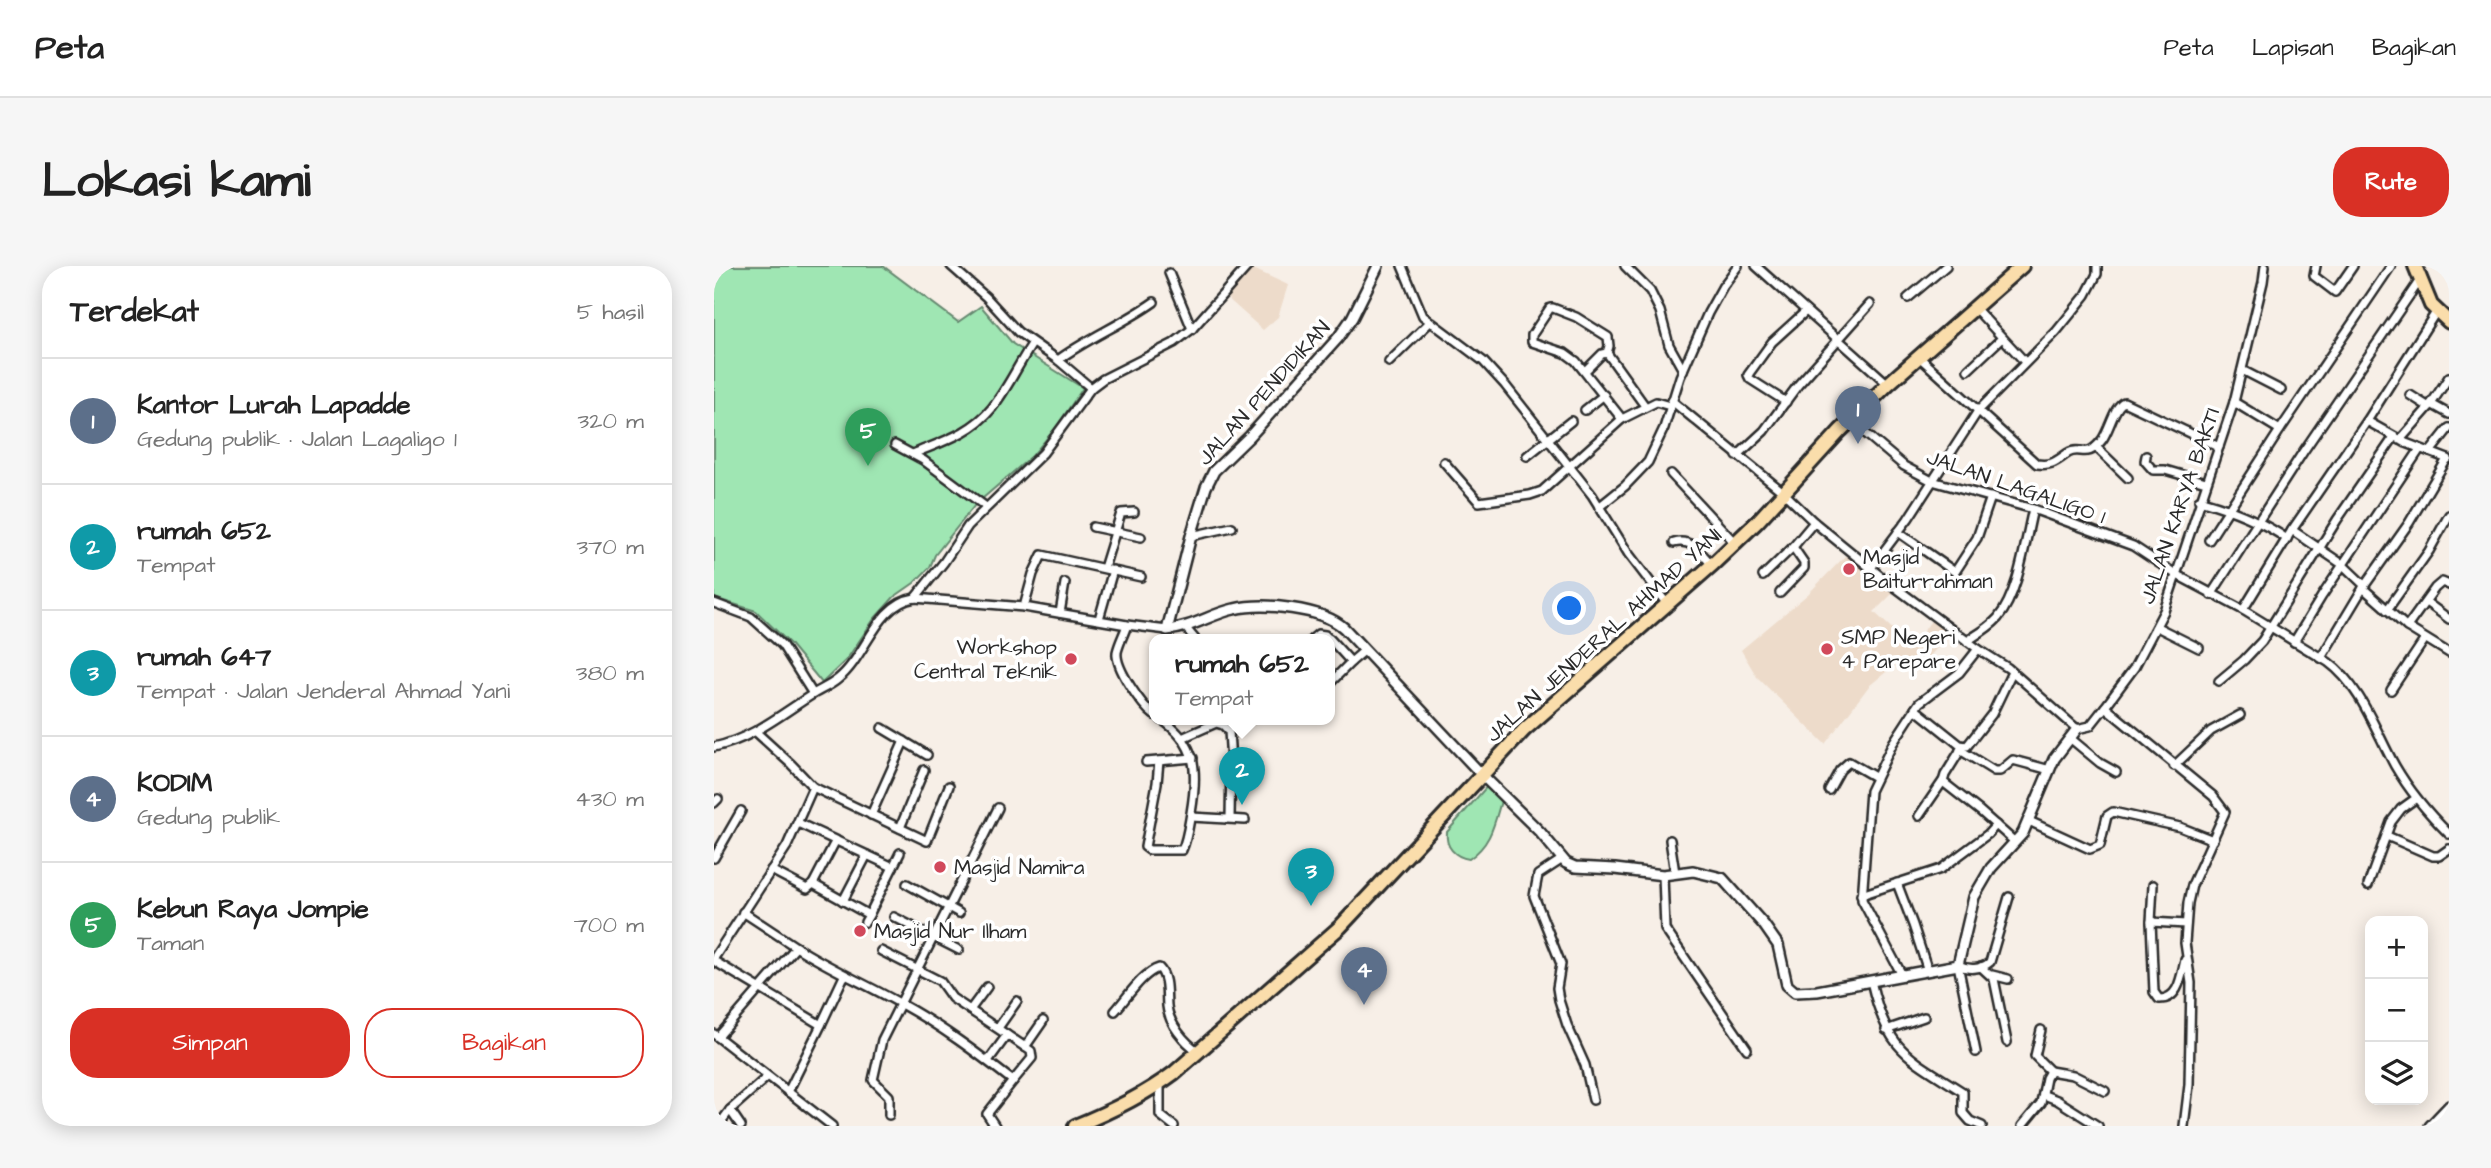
<!DOCTYPE html>
<html lang="id">
<meta charset="utf-8">
<style>
body{margin:0;font-family:"Architects Daughter",sans-serif;background:#f6f6f6;color:#222}
.controls{position:absolute;right:21px;bottom:21px;display:grid;overflow:hidden;border-radius:14px;box-shadow:0 4px 18px #0003}
.controls button{width:63px;height:63px;display:grid;place-items:center;padding:0;border:0;border-bottom:2px solid #e0e0e0;background:#fff;color:#222;font:35px sans-serif}
.you{position:absolute;left:856px;top:343px;width:24px;height:24px;margin:-18px;border:5px solid #fff;border-radius:50%;background:#1a73e8;box-shadow:0 0 0 10px #1a73e833}
.badge{display:grid;place-items:center;width:46px;height:46px;border-radius:50%;background:#d93025;color:#fff;font-size:23px;font-weight:700}
.pin{position:absolute;translate:-50% -58px;filter:drop-shadow(0 2px 4px #0008)}
.pin::after{content:'';position:absolute;top:37px;width:24px;height:21px;background:inherit;clip-path:polygon(0 0,100% 0,50% 100%)}
.popup{position:absolute;left:435px;top:368px;width:186px;height:91px;box-sizing:border-box;display:grid;place-content:center;border-radius:14px;background:#fff;filter:drop-shadow(0 2px 5px #0005);font-size:23px;white-space:nowrap;color:#767676}
.popup b{font-size:26px;color:#222}
.popup::after{content:'';position:absolute;left:50%;top:100%;margin-left:-14px;border:14px solid transparent;border-top-color:#fff}
.list{margin:0;padding:0;list-style:none}
h2{display:flex;justify-content:space-between;align-items:center;height:91px;margin:0;padding:0 28px;font-size:30px}
h2 small{font-size:23px;font-weight:400;color:#767676}
.list li{display:grid;grid-template-columns:46px 1fr auto;gap:21px;align-items:center;box-sizing:border-box;height:126px;padding:0 28px;border-top:2px solid #e0e0e0}
.list b{display:block;font-size:26px;white-space:nowrap}
.list p{margin:0;font-size:23px;white-space:nowrap;color:#767676}
.list em{font-size:23px;font-style:normal;color:#767676}
.actions{display:flex;gap:14px;padding:21px 28px}
.actions a{flex:1;padding:16px 0;border:2px solid #d93025;border-radius:28px;text-align:center;font-size:24px;color:#d93025}
.actions .main{background:#d93025;color:#fff}
.icon{flex:none;width:38px;height:38px;fill:none;stroke:currentColor;stroke-width:2;stroke-linecap:round;stroke-linejoin:round}
.map{position:relative;flex:none;width:1735px;height:860px;overflow:hidden;border-radius:28px}
header{display:flex;align-items:center;gap:42px;box-sizing:border-box;height:98px;padding:0 35px;background:#fff;border-bottom:2px solid #e0e0e0}
header strong{font-size:33px}
nav{display:flex;gap:38px;margin-inline-start:auto;font-size:24px}
.intro{display:flex;align-items:center;justify-content:space-between;box-sizing:border-box;height:168px;padding:0 42px}
h1{margin:0;font-size:49px}
.button{padding:18px 32px;border-radius:28px;background:#d93025;color:#fff;font-size:24px;font-weight:700}
main{display:flex;gap:42px;padding:0 42px}
aside{flex:1;background:#fff;border-radius:28px;box-shadow:0 4px 18px #0003}
.map>svg:first-child{display:block}
</style>
<header>
<strong>Peta</strong>
<nav><a>Peta</a><a>Lapisan</a><a>Bagikan</a></nav>
</header>
<div class="intro"><h1>Lokasi kami</h1><a class="button">Rute</a></div>
<main>
<aside>
<h2>Terdekat<small>5 hasil</small></h2>
<ul class="list">
<li><span class="badge" style="background:#5c6f8a">1</span><div><b>Kantor Lurah Lapadde</b><p>Gedung publik · Jalan Lagaligo 1</p></div><em>320 m</em></li>
<li><span class="badge" style="background:#0f9aa8">2</span><div><b>rumah 652</b><p>Tempat</p></div><em>370 m</em></li>
<li><span class="badge" style="background:#0f9aa8">3</span><div><b>rumah 647</b><p>Tempat · Jalan Jenderal Ahmad Yani</p></div><em>380 m</em></li>
<li><span class="badge" style="background:#5c6f8a">4</span><div><b>KODIM</b><p>Gedung publik</p></div><em>430 m</em></li>
<li><span class="badge" style="background:#2e9e5b">5</span><div><b>Kebun Raya Jompie</b><p>Taman</p></div><em>700 m</em></li>
</ul>
<div class="actions"><a class="main">Simpan</a><a>Bagikan</a></div>
</aside>
<div class="map">
<svg width="1735" height="860" viewBox="0 0 1735 860">
<rect width="100%" height="100%" fill="#f7efe7"/>
<filter id="ink" filterUnits="userSpaceOnUse"><feTurbulence type="fractalNoise" baseFrequency=".0143" numOctaves="2"/><feDisplacementMap in="SourceGraphic" scale="14" xChannelSelector="R" yChannelSelector="G"/><feConvolveMatrix kernelMatrix="1 2 1 2 8 2 1 2 1" color-interpolation-filters="sRGB"/></filter>
<g filter="url(#ink)">
<g fill="#eddbca">
<polygon points="537,2 574,19 564,51 549,64 512,31"/>
<polygon points="1135,286 1181,325 1160,346 1198,381 1219,352 1237,366 1208,399 1199,402 1189,392 1155,420 1111,478 1043,411 1027,384 1094,328"/>
</g>
<g fill="#9fe6b3" stroke="#65886f" stroke-width="2">
<polygon points="0,0 169,0 244,56 267,40 299,78 369,122 340,164 318,190 261,239 221,289 216,301 200,317 180,331 160,353 133,393 108,417 76,378 42,345 0,332"/>
<path d="M 774,519 L 787,535 C 780,559 777,578 755,593 C 741,591 731,581 733,566 Z"/>
</g>
<g fill="none" stroke-linecap="round" stroke-linejoin="round">
<g stroke="#2b2b2b" stroke-width="12">
<g id="minor">
<polyline points="237,0 272,31 304,66 344,94 377,122"/>
<polyline points="688,0 709,50 769,95 791,119 878,229 914,287 953,338"/>
<polyline points="911,0 936,25 946,45 955,79 969,104"/>
<polyline points="1042,0 1174,118"/>
<polyline points="1602,0 1600,10 1621,26 1639,0"/>
<polyline points="455,7 478,63"/>
<polyline points="1194,32 1232,0"/>
<polyline points="1260,41 1311,96"/>
<path d="M 1204,90 L 1323,198 C 1339,200 1342,195 1354,187 C 1367,179 1372,195 1388,174 C 1396,163 1400,140 1410,136 L 1505,181"/>
<path d="M 344,94 C 374,72 409,58 440,36"/>
<polyline points="675,96 716,56"/>
<polyline points="1254,104 1287,73"/>
<polyline points="1528,104 1567,124"/>
<polyline points="871,105 888,88 893,87 931,140"/>
<polyline points="1696,129 1715,141"/>
<polyline points="958,135 1069,226 1100,256 1170,313 1264,383 1294,402 1363,463 1376,460 1391,441 1420,402 1450,345 1520,136 1549,16 1551,0"/>
<polyline points="1072,136 1036,113 1034,109 1058,76 1092,45"/>
<polyline points="1520,136 1566,164"/>
<polyline points="1717,138 1735,148"/>
<polyline points="871,144 890,129"/>
<polyline points="908,153 942,136 956,140"/>
<path d="M 1137,155 L 1190,200 L 1218,215 L 1319,243 L 1419,280 L 1463,309 L 1529,344 L 1614,396 C 1647,420 1662,466 1681,500 C 1696,526 1714,547 1735,568"/>
<polyline points="1653,155 1692,177 1734,193"/>
<polyline points="1686,174 1715,141 1735,111"/>
<polyline points="181,179 209,194 272,241"/>
<polyline points="1382,181 1414,212"/>
<polyline points="1716,186 1735,162"/>
<path d="M 199,188 C 227,176 258,167 278,142 C 294,122 304,99 318,78"/>
<polyline points="813,190 857,155"/>
<polyline points="1023,190 1050,165 1084,119 1156,38"/>
<polyline points="1432,190 1431,195 1439,204 1451,204 1492,216"/>
<polyline points="1733,193 1695,257 1649,322 1693,361 1735,387"/>
<polyline points="730,196 765,236 816,229 828,225 908,153 862,95 851,87 818,76 818,69 836,42 839,42 862,51 894,71 895,80 893,87"/>
<polyline points="957,208 1021,277"/>
<path d="M 1485,234 C 1517,243 1546,254 1573,273"/>
<polyline points="885,241 911,220 934,196 950,162 966,111 994,47 1009,20 1024,0"/>
<polyline points="379,261 427,271"/>
<polyline points="1578,264 1628,298 1650,319"/>
<polyline points="1184,266 1241,306 1263,272 1277,231"/>
<polyline points="477,270 518,261"/>
<polyline points="1495,274 1566,164 1677,0"/>
<path d="M 960,277 C 978,272 987,287 998,299"/>
<polyline points="390,302 407,247 420,246"/>
<polyline points="1157,302 1194,253 1264,145 1342,66 1372,29 1383,8 1383,0"/>
<polyline points="1049,310 1079,281 1100,256"/>
<polyline points="1066,327 1090,302 1090,297 1079,281"/>
<polyline points="1497,329 1589,186 1706,14"/>
<polyline points="201,332 230,296 254,260 329,187 377,122 389,113 460,77 478,63 534,0"/>
<polyline points="1712,336 1735,353"/>
<polyline points="0,337 37,351 68,379 99,428"/>
<polyline points="310,341 319,308 328,289 427,311"/>
<polyline points="1529,344 1578,264 1653,155 1722,46"/>
<polyline points="1673,344 1715,285 1735,249"/>
<polyline points="346,347 351,317"/>
<polyline points="385,353 399,304"/>
<path d="M 413,359 C 410,368 405,377 403,386 C 401,402 428,440 440,449"/>
<polyline points="471,361 481,373"/>
<polyline points="1443,361 1485,382"/>
<polyline points="1693,361 1721,322 1728,316 1735,319"/>
<polyline points="598,373 604,368 611,369 615,373"/>
<polyline points="616,373 637,396 651,384"/>
<path d="M 1253,375 C 1264,368 1275,362 1284,352 C 1305,327 1311,275 1319,243"/>
<polyline points="1580,376 1608,330 1706,183"/>
<polyline points="1607,392 1649,322"/>
<polyline points="1505,415 1530,394 1548,375 1623,254 1680,171"/>
<polyline points="616,417 637,396"/>
<polyline points="1677,424 1711,373"/>
<polyline points="1391,441 1499,530 1511,546 1478,619 1474,637 1471,677 1477,717 1475,819 1470,860"/>
<polyline points="1201,443 1246,479 1253,480 1278,448 1298,406"/>
<polyline points="168,462 213,489"/>
<polyline points="468,472 502,457 509,459 515,465 517,496 516,552"/>
<polyline points="1356,472 1386,497 1402,506"/>
<polyline points="1249,480 1231,509 1229,516 1266,545 1301,576"/>
<path d="M 0,481 C 37,473 65,450 96,430 C 105,424 116,420 124,413 C 152,391 162,338 201,332 L 310,341 L 413,359 L 453,364"/>
<polyline points="1246,484 1280,505 1286,505 1299,494 1336,504"/>
<path d="M 445,495 L 443,517 L 431,581 L 435,584 L 468,584 C 473,574 475,558 477,547 C 484,506 484,478 447,453"/>
<polyline points="432,496 479,492"/>
<polyline points="1460,500 1497,465 1526,449"/>
<polyline points="99,521 213,575 235,520"/>
<polyline points="1115,524 1126,504 1135,496 1161,511"/>
<polyline points="0,537 4,533"/>
<polyline points="157,549 190,475"/>
<polyline points="1205,550 1229,515"/>
<polyline points="477,551 531,554"/>
<polyline points="1315,555 1376,583 1386,579 1393,550 1399,546 1466,561 1499,574"/>
<polyline points="84,557 179,601 155,649"/>
<polyline points="186,562 210,504"/>
<polyline points="1673,570 1719,590 1725,590 1735,583"/>
<polyline points="956,574 961,607"/>
<polyline points="0,592 27,545"/>
<polyline points="847,594 824,609 820,630 847,698 843,722 845,734 853,759 871,799 879,834"/>
<polyline points="179,601 186,587"/>
<polyline points="57,604 93,623 99,618 155,649 151,656"/>
<polyline points="949,609 951,663 1033,783"/>
<polyline points="1183,617 1199,659 1214,705"/>
<polyline points="99,618 122,574"/>
<polyline points="193,618 245,647"/>
<polyline points="1439,619 1437,656 1472,658"/>
<polyline points="1654,619 1677,556 1687,543 1701,533"/>
<polyline points="1147,629 1227,603 1274,568 1282,559"/>
<polyline points="129,635 153,589"/>
<polyline points="180,651 245,684"/>
<path d="M 1437,656 L 1440,726 L 1445,733 C 1465,734 1467,710 1471,694"/>
<path d="M 82,681 C 116,703 152,718 187,738 C 227,760 263,787 299,815 L 273,848 L 281,860"/>
<polyline points="167,685 226,715 238,732 317,785 318,792 299,815"/>
<polyline points="0,692 73,580 99,521 77,498 42,466"/>
<polyline points="0,695 107,759 130,710"/>
<polyline points="1267,701 1280,713 1293,776"/>
<polyline points="1188,709 1148,634 1156,525 1179,477 1205,437 1245,407 1264,383"/>
<polyline points="1278,709 1294,713"/>
<path d="M 1157,715 C 1173,785 1193,790 1249,826 L 1249,847 L 1256,855 L 1268,860"/>
<polyline points="256,744 273,721"/>
<path d="M 401,745 C 413,732 428,707 445,702 C 454,711 452,727 453,740 C 455,758 470,776 485,786"/>
<polyline points="284,762 303,735"/>
<polyline points="1172,764 1210,751"/>
<polyline points="1327,764 1321,790 1336,805"/>
<polyline points="0,768 118,860"/>
<polyline points="4,771 82,681 29,646"/>
<polyline points="311,781 329,755"/>
<path d="M 1262,786 L 1244,699 C 1254,704 1267,704 1276,696 L 1295,631"/>
<polyline points="274,795 293,769"/>
<polyline points="446,818 446,849 460,860"/>
<polyline points="74,826 107,759"/>
<polyline points="1330,829 1343,834 1384,860"/>
<polyline points="16,844 27,860"/>
<polyline points="175,849 175,830 159,814 168,774 284,542"/>
<polyline points="4,860 16,844 53,811"/>
<polyline points="1308,860 1327,837 1332,812 1336,805 1359,809 1391,825"/>
<polyline points="1715,860 1735,839"/>
</g>
</g>
<g stroke="#2b2b2b" stroke-width="14">
<path id="tertiary" d="M 664,0 L 638,52 L 624,72 L 536,170 L 500,205 L 492,221 L 477,270 L 453,364 C 478,362 497,348 520,343 C 549,336 608,342 630,362 L 768,509 L 826,566 L 852,597 L 861,601 L 901,603 L 949,609 L 979,605 L 1008,612 L 1050,659 L 1064,679 L 1073,719 L 1081,726 L 1103,725 L 1244,699 L 1260,631 L 1277,602 L 1309,567 L 1340,493 L 1363,463"/>
</g>
<g stroke="#2b2b2b" stroke-width="18">
<g id="trunk">
<polyline points="1701,0 1717,39 1735,56"/>
<path d="M 361,860 C 396,846 429,830 460,807 L 626,661 L 810,464 L 999,298 L 1043,256 L 1126,165 L 1174,118 L 1308,0"/>
</g>
</g>
<use href="#minor" stroke="#fff" stroke-width="7"/>
<use href="#tertiary" stroke="#fff" stroke-width="9"/>
<use href="#trunk" stroke="#faddab" stroke-width="12"/>
</g>
</g>
<g fill="#d1495b" stroke="#fff" stroke-width="2.5">
<circle cx="1135" cy="303" r="7"/>
<circle cx="1113" cy="383" r="7"/>
<circle cx="357" cy="393" r="7"/>
<circle cx="226" cy="601" r="7"/>
<circle cx="146" cy="665" r="7"/>
</g>
<g text-anchor="middle" dominant-baseline="central" stroke-width="7" stroke-linejoin="round" paint-order="stroke">
<g font-size="21" fill="#2b2b2b" stroke="#fff">
<text transform="translate(550 127) rotate(-48)">JALAN PENDIDIKAN</text>
<text transform="translate(1302 221) rotate(19)">JALAN LAGALIGO 1</text>
<text transform="translate(1466 240) rotate(-71)">JALAN KARYA BAKTI</text>
<text transform="translate(890 369) rotate(-42)">JALAN JENDERAL AHMAD YANI</text>
</g>
<g font-size="21" fill="#2b2b2b" stroke="#fff" text-anchor="start">
<text x="1149" y="291">Masjid<tspan x="1149" dy="24">Baiturrahman</tspan></text>
<text x="1127" y="371">SMP Negeri<tspan x="1127" dy="24">4 Parepare</tspan></text>
<text x="343" y="381" text-anchor="end">Workshop<tspan x="343" dy="24">Central Teknik</tspan></text>
<text x="240" y="601">Masjid Namira</text>
<text x="160" y="665">Masjid Nur Ilham</text>
</g>
</g>
</svg>
<div class="controls">
<button>+</button>
<button>−</button>
<button><svg class="icon" aria-label="layers" viewBox="0 0 24 24"><path d="M12 4l9 5-9 5-9-5zM3 14l9 5 9-5"/></svg></button>
</div>
<div class="you"></div>
<div class="pin badge" style="left:1144px;top:178px;background:#5c6f8a">1</div>
<div class="pin badge" style="left:528px;top:539px;background:#0f9aa8">2</div>
<div class="popup"><b>rumah 652</b>Tempat</div>
<div class="pin badge" style="left:597px;top:640px;background:#0f9aa8">3</div>
<div class="pin badge" style="left:650px;top:739px;background:#5c6f8a">4</div>
<div class="pin badge" style="left:154px;top:200px;background:#2e9e5b">5</div>
</div>
</main>
